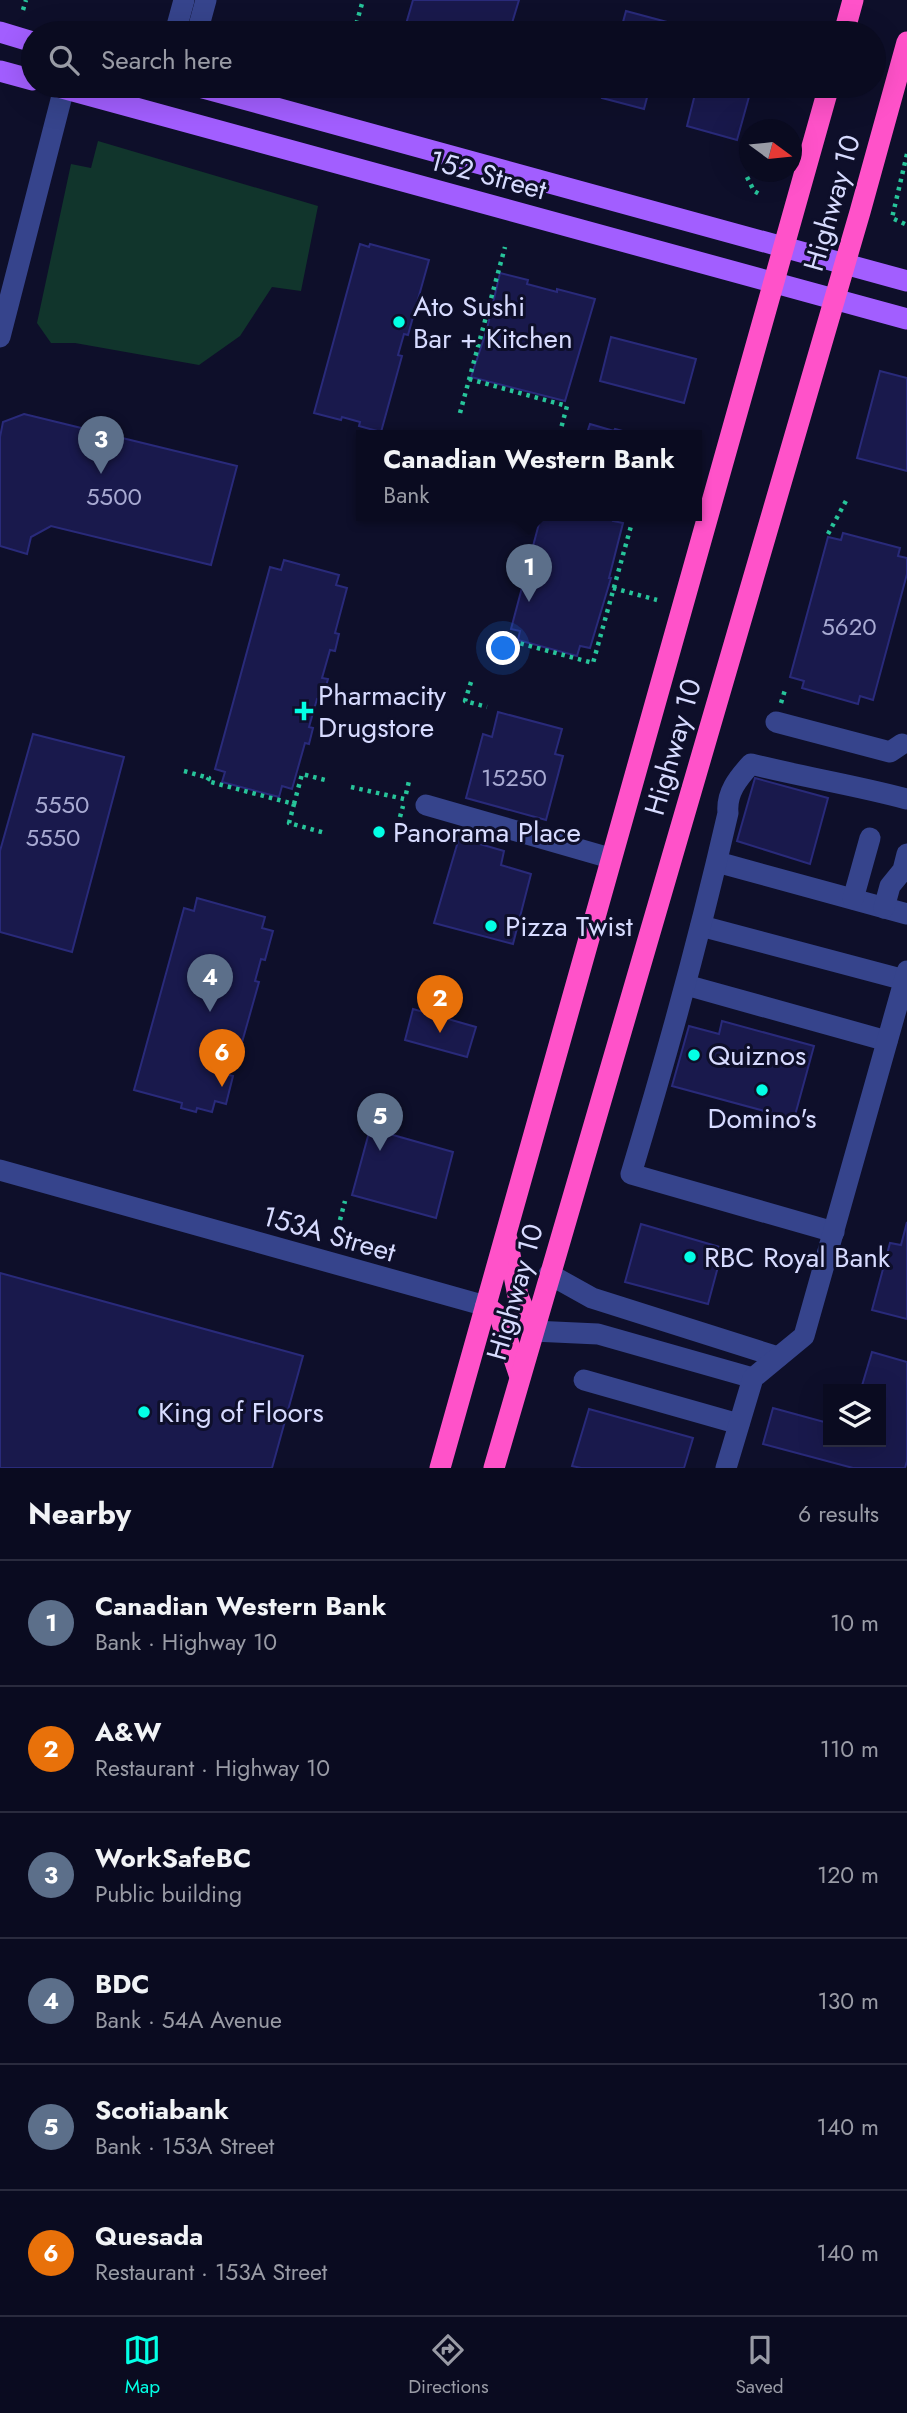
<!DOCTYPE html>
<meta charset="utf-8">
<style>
body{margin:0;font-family:Jost,sans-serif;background:#131429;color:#f1f3f6}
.controls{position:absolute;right:21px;bottom:21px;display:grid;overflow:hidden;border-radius:0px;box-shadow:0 7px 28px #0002}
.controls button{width:63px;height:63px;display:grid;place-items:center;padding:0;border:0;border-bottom:2px solid #2a2b3e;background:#0a0b20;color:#f1f3f6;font:35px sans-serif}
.compass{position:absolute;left:739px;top:119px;width:63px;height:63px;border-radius:50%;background:#0a0b20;box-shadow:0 7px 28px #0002;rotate:105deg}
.you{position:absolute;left:504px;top:649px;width:24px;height:24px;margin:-18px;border:5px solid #fff;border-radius:50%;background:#1a73e8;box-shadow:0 0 0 10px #1a73e833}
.badge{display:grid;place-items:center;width:46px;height:46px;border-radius:50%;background:#03ffe5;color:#fff;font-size:23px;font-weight:700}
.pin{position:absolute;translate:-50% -58px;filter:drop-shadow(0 2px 4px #0008)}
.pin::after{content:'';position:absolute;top:37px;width:24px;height:21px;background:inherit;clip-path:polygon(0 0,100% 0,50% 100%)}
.popup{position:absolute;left:356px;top:430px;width:346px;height:91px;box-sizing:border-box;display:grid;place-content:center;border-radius:0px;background:#0a0b20;filter:drop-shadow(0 2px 5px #0005);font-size:23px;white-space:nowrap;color:#999ba5}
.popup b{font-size:26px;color:#f1f3f6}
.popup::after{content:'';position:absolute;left:50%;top:100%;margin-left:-14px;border:14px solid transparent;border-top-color:#0a0b20}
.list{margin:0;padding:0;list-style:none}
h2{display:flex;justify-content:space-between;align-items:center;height:91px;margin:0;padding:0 28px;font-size:30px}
h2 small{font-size:23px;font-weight:400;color:#999ba5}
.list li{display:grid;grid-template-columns:46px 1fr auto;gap:21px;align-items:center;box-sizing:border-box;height:126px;padding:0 28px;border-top:2px solid #2a2b3e}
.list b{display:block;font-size:26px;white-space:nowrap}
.list p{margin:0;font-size:23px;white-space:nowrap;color:#999ba5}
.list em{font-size:23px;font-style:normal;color:#999ba5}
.icon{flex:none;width:38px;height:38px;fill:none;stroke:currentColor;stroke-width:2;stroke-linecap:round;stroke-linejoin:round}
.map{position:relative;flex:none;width:907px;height:1468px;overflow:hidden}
.search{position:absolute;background:#0a0b20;box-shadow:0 7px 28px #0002;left:21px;right:21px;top:21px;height:77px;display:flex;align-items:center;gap:18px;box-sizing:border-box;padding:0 24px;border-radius:38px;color:#999ba5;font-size:26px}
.sheet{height:847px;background:#0a0b20}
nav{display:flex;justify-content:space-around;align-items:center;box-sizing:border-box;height:98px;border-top:2px solid #2a2b3e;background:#0a0b20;font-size:19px;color:#999ba5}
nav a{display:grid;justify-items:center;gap:4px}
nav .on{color:#03ffe5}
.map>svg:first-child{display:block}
</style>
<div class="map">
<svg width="907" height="1468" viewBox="0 0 907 1468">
<rect width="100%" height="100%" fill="#0e0f2a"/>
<polygon fill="#11352c" points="98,141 318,206 301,291 272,287 240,336 199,365 75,343 51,343 37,323 71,164 91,168"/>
<g fill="#19194c" stroke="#292a7a" stroke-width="2">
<polygon points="413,0 519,0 509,33 412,33 404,31"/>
<polygon points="626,11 667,22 664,33 620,33"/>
<polygon points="714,24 746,33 712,33"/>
<polygon points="605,86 650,86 644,109 602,98"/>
<polygon points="697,86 752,86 737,140 687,126"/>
<polygon points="360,244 369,247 370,244 429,260 408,335 404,334 398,355 402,356 381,432 359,426 360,422 342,417 341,420 314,413"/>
<polygon points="500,273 528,280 527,284 557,292 557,289 595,299 565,401 471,377 487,329"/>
<polygon points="611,337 696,359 684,403 600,381"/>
<polygon points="880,371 907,378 907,471 857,458"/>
<polygon points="24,414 237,466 211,565 51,526 31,537 27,554 0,546 0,437 3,422"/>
<polygon points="590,424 614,431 615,429 641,436 586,436"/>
<polygon points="541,516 614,516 613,521 623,523 609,578 611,578 590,648 580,646 577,656 518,640 520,631 511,629"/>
<polygon points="843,533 900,548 898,556 907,558 907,574 873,700 860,696 858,704 802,688 804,681 790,677 828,537 841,540"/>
<polygon points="284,560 339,575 336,585 347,588 335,633 339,634 335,651 330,650 322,678 328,679 322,701 317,699 309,727 313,728 309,744 305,743 292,789 282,786 279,797 222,782 225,772 215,769 270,567 281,570"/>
<polygon points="498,712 562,729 555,754 563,756 546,820 466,798 483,734 492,737"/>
<polygon points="33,734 124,757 72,952 0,932 0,851"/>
<polygon points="755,778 828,798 810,864 737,841"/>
<polygon points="459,838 504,851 501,865 531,874 513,944 434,923"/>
<polygon points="197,898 265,917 262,928 273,931 265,960 261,959 255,981 259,982 239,1053 235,1052 229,1075 233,1076 226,1104 215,1101 212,1112 197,1108 196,1112 181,1108 182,1103 134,1090 184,908 194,911"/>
<polygon points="413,1009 476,1027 467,1057 405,1040"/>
<polygon points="722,1021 814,1046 794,1119 672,1086 689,1026 719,1034"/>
<polygon points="381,1111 398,1116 393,1135 453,1152 436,1218 352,1195 370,1129 376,1130"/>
<polygon points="907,1222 907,1319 872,1310 890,1243 901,1245"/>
<polygon points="641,1224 723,1248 708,1304 625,1282"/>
<polygon points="0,1273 303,1356 272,1468 0,1468"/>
<polygon points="872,1352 907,1362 907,1461 905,1468 853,1468 763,1444 773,1408 828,1423 828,1442 881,1442 881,1389 861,1389"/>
<polygon points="589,1409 693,1438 684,1468 581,1468 572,1466"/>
</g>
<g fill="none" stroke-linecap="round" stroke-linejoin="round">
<g stroke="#27c49a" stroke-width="4.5" stroke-dasharray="3.5 5" stroke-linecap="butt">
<polyline points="23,10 26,0"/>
<polyline points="354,32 363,0"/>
<polyline points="336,97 340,86"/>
<polyline points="907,154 892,218 907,225"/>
<polyline points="747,177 754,191 761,195"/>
<polyline points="469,379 567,406 559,436"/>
<polyline points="460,413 505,247"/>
<polyline points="828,534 847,499"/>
<polyline points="613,588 657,600"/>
<polyline points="504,639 593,663 631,526"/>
<polyline points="471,682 465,701 487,707"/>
<polyline points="781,703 785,690"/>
<polyline points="184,771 209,778 207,781 294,804 289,823 325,833"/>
<polyline points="351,787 404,799"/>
<polyline points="406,794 409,781"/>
<polyline points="294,804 302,774 325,780"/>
<polyline points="400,817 403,806"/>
<polyline points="340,1220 345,1201"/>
</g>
<g stroke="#36448c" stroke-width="21">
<polyline points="175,33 184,0"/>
<polyline points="197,33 206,0"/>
<polyline points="0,337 64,88"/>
<polyline points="776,722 890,752 902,744"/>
<polyline points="426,805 610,858"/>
<polyline points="717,862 907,914"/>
<polyline points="853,899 870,838"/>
<polyline points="884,908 890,886 903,870 907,854"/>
<polyline points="701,926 905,980"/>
<polyline points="686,985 887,1041"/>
<polyline points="0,1170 486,1306"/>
<path d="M 834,1232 L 631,1174 C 667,1055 700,935 728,813 C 726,793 738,778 751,764 C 803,777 855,785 907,799"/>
<polyline points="549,1274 592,1298 778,1357"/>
<polyline points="533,1331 598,1334 753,1378"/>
<polyline points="584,1380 739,1424"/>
<polyline points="726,1468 753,1378 804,1336 907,971"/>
</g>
<g stroke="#a25eff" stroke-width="21">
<polyline points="0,32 33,42"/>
<polyline points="0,71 33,80"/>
<polyline points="55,86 907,319"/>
<polyline points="196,86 907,281"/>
</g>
<g stroke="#ff52c9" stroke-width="21">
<polyline points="844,33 853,0"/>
<polyline points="507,1239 518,1296 533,1331"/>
<polyline points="486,1306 500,1317 520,1377"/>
<polyline points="440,1468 829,86"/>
<polyline points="494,1468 860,212 907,42"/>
</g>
</g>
<g fill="#03ffe5" stroke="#0e0f2a" stroke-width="2.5">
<circle cx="399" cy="322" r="7"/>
<path d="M300.5 700.5h7v7h7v7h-7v7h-7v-7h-7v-7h7z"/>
<circle cx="379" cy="832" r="7"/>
<circle cx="491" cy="926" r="7"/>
<circle cx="694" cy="1055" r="7"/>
<circle cx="762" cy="1090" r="7"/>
<circle cx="690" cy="1257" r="7"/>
<circle cx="144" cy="1412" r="7"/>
</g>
<g text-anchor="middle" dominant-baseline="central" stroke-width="6" stroke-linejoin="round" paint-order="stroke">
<g font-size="24" fill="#a8aad2">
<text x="114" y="496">5500</text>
<text x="849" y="626">5620</text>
<text x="514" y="777">15250</text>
<text x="62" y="804">5550</text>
<text x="53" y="837">5550</text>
</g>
<g font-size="28" fill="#d7dbff" stroke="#0e0f2a">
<text transform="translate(488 175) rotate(15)">152 Street</text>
<text transform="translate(832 203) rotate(-74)">Highway 10</text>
<text transform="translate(673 747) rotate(-74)">Highway 10</text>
<text transform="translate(329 1234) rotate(16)">153A Street</text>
<text transform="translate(515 1292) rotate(-74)">Highway 10</text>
</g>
<g font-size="28" fill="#d7dbff" stroke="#0e0f2a" text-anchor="start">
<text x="413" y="306">Ato Sushi<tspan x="413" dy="32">Bar + Kitchen</tspan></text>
<text x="318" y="695">Pharmacity<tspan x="318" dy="32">Drugstore</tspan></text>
<text x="393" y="832">Panorama Place</text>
<text x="505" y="926">Pizza Twist</text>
<text x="708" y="1055">Quiznos</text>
<text x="762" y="1118" text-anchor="middle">Domino's</text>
<text x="704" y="1257">RBC Royal Bank</text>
<text x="158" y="1412">King of Floors</text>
</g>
</g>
</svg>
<div class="controls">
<button><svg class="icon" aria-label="layers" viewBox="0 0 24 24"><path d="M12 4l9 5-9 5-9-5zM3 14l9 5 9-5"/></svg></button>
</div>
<svg class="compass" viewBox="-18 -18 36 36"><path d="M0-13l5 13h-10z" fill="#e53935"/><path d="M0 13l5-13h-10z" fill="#999ba5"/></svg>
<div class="you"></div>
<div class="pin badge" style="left:529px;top:602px;background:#5c6f8a">1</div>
<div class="popup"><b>Canadian Western Bank</b>Bank</div>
<div class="pin badge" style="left:440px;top:1033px;background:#e8710a">2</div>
<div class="pin badge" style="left:101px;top:474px;background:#5c6f8a">3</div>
<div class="pin badge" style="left:210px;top:1012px;background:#5c6f8a">4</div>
<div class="pin badge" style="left:380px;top:1151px;background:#5c6f8a">5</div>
<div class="pin badge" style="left:222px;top:1087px;background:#e8710a">6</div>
<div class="search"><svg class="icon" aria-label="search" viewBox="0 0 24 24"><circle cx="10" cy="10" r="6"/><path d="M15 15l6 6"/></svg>Search here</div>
</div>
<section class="sheet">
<h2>Nearby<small>6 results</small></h2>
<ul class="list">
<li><span class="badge" style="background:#5c6f8a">1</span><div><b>Canadian Western Bank</b><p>Bank · Highway 10</p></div><em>10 m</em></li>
<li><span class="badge" style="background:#e8710a">2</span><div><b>A&amp;W</b><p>Restaurant · Highway 10</p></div><em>110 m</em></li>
<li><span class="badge" style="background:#5c6f8a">3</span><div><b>WorkSafeBC</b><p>Public building</p></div><em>120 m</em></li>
<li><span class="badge" style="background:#5c6f8a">4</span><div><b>BDC</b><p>Bank · 54A Avenue</p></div><em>130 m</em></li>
<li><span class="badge" style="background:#5c6f8a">5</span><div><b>Scotiabank</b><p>Bank · 153A Street</p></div><em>140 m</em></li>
<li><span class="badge" style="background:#e8710a">6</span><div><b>Quesada</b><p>Restaurant · 153A Street</p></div><em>140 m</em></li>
</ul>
</section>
<nav>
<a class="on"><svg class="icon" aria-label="map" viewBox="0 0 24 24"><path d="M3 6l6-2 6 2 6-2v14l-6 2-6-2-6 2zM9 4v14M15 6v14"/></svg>Map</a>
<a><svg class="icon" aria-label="directions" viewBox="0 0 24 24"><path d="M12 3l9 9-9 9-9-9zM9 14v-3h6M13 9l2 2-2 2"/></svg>Directions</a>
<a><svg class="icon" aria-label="saved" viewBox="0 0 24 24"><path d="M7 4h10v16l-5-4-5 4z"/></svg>Saved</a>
</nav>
